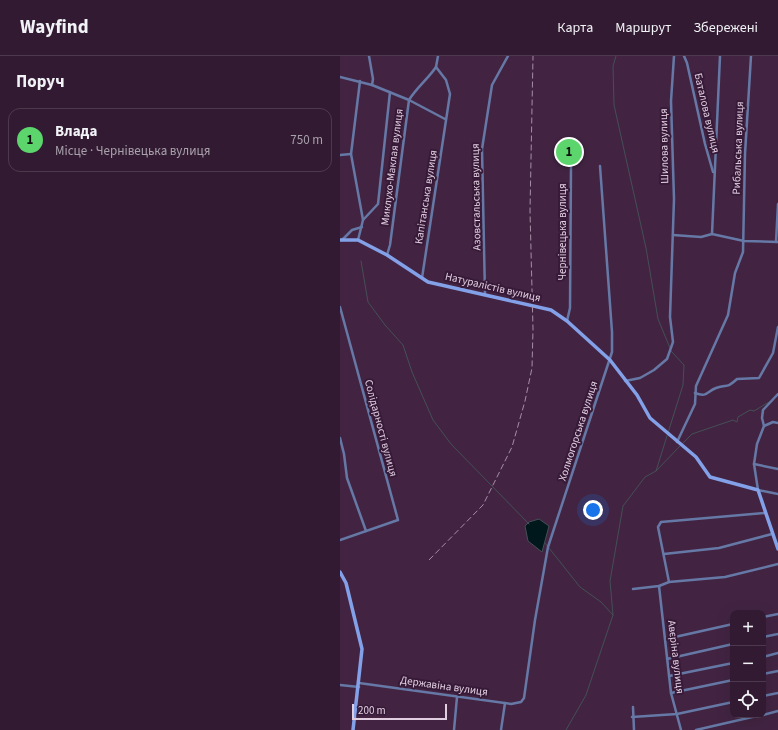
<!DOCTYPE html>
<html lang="uk">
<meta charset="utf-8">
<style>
body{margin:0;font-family:"Source Sans 3",sans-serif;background:#3d283e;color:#f1f3f6}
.controls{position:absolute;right:12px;bottom:12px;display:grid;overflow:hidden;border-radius:8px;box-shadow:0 4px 16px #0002}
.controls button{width:36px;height:36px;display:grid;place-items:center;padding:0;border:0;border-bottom:1px solid #4d394d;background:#321b32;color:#f1f3f6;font:20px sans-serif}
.scale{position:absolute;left:12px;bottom:10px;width:95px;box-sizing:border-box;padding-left:4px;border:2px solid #e1cee1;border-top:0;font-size:11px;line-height:14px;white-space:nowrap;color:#e1cee1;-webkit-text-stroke:3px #371a38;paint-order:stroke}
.you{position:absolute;left:253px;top:454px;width:14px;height:14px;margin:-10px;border:3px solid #fff;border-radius:50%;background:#1a73e8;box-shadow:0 0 0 6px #1a73e833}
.badge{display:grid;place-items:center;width:26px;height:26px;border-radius:50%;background:#5dd56d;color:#111;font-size:13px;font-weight:700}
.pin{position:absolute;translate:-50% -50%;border:2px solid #fff;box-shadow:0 1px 4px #0006}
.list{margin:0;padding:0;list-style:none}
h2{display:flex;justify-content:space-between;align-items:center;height:52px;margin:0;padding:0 16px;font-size:17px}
h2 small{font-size:13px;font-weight:400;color:#a8a1ac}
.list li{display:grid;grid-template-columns:26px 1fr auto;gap:12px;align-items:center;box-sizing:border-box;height:64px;margin:0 8px 8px;padding:0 8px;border:1px solid #4d394d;border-radius:12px}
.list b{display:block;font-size:15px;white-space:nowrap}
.list p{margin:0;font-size:13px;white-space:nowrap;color:#a8a1ac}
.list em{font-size:13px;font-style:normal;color:#a8a1ac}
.icon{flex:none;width:22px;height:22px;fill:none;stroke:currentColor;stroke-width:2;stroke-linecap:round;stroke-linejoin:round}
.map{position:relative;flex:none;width:438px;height:674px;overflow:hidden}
header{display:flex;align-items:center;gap:24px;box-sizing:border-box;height:56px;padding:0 20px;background:#321b32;border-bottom:1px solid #4d394d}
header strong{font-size:19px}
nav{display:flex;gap:22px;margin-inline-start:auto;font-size:14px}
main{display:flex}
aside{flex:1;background:#321b32}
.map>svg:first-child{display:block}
</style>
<header>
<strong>Wayfind</strong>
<nav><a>Карта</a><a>Маршрут</a><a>Збережені</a></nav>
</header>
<main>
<aside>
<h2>Поруч<small></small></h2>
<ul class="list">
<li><span class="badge">1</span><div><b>Влада</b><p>Місце · Чернівецька вулиця</p></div><em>750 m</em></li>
</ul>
</aside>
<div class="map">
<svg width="438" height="674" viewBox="0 0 438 674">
<rect width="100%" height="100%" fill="#422442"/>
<polygon fill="#00181b" stroke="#444f56" points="199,463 209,470 202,496 188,485 185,470 189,466"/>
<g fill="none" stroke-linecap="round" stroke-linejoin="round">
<g stroke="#444f56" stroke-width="1">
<polyline points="276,0 273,10 274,49 306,192 318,263 330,292"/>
<polyline points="21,205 28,246 45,269 63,289 72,316 93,364 111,388 189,468"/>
<polyline points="342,388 352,378 393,364 397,366 398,361 410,354 414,355 429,346"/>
<polyline points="316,415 343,329 344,309 331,295"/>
<polyline points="205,487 240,531 261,546 273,559"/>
<polyline points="226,674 246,639 273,559 270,525 283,450 305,421 316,415 340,390"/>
</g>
<g stroke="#6679a6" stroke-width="2.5">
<polyline points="29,0 33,23 32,29"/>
<polyline points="344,0 347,7 365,88 373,116"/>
<polyline points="0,21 32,29 69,44 105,63"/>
<polyline points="0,99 11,98"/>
<polyline points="23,164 38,148 50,36"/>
<polyline points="372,178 380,0"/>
<polyline points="333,179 361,181 372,178 404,185 438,186"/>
<polyline points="2,184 12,174 22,171"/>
<polyline points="18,184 23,164 11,98 20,25"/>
<polyline points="436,186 438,148"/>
<path d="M 47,199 L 50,189 L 69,44 C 77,31 88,23 96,11"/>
<polyline points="82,222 110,38 106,24 96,11 98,0"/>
<polyline points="145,239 142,93 152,29 168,0"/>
<polyline points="0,251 58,464 0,484"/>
<polyline points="227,265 230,252 231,109 229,92 231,87"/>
<polyline points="285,325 300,322 314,314 327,303 333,286 330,261 334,143 331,45 334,0"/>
<path d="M 355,337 C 368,342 367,335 376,332 C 388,328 386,333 397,323 L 419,322 L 433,297 L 438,271"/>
<polyline points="438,338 423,354 422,362 424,370 417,388 414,408 418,434 438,438"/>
<polyline points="424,370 433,366 438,367"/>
<polyline points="0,382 4,398 7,422 26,475"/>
<polyline points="337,386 355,348 356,330 388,259 395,217 403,196 405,98 411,0"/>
<polyline points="414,408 438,413"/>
<polyline points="324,498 379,492 432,478"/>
<polyline points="329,526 318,471 321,466 425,457"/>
<polyline points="319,530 331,637 341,674"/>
<polyline points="293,533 319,530 329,526 385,521 438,508"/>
<polyline points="423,561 438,558"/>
<polyline points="423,581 438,578"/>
<polyline points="326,583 393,568"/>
<polyline points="423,601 438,597"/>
<polyline points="327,603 393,588"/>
<polyline points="423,618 438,615"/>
<polyline points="329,620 393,607"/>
<polyline points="19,627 171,648 181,646 184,642 195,564 208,491 272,296 272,276 260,110"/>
<polyline points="0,629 19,631"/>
<polyline points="331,637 393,624"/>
<polyline points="423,640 438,637"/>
<polyline points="293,651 294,674"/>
<polyline points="423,659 438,655"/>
<polyline points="292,661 337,658 393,646"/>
<polyline points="114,674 117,641"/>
<polyline points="161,674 165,647"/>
<polyline points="356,674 421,659"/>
</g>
<g stroke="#83a1e9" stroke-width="3.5">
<polyline points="0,184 18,184 47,199 88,226 211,254 227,265 270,304 297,339 310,362 356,401 370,421 418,434 438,493"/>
<polyline points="0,516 6,527 22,593 13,674"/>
</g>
<polyline stroke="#a58ea5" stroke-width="1" stroke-dasharray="6 3" stroke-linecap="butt" points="89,504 143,449 172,391 185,345 192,312 193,273 190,155 193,0"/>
</g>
<g text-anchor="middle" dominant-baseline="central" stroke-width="4" stroke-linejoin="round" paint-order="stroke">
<g font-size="11" fill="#e1cee1" stroke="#371a38">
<text transform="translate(367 57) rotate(77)">Баталова вулиця</text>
<text transform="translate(324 90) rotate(-91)">Шилова вулиця</text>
<text transform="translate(398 92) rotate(-88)">Рибальська вулиця</text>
<text transform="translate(52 111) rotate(-83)">Миклухо-Маклая вулиця</text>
<text transform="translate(86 141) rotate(-81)">Капітанська вулиця</text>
<text transform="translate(136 141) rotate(-91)">Азовстальська вулиця</text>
<text transform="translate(222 176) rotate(-90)">Чернівецька вулиця</text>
<text transform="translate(153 231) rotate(13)">Натуралістів вулиця</text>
<text transform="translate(41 372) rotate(75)">Солідарності вулиця</text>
<text transform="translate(238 375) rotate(-72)">Холмогорська вулиця</text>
<text transform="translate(336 601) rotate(83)">Авєріна вулиця</text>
<text transform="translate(104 630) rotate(8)">Державіна вулиця</text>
</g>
</g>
</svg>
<div class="controls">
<button>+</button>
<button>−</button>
<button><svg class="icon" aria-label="locate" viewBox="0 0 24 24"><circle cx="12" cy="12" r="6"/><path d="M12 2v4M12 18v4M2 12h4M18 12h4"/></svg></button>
</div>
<div class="scale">200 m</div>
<div class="you"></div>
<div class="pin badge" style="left:229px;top:96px">1</div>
</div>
</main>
